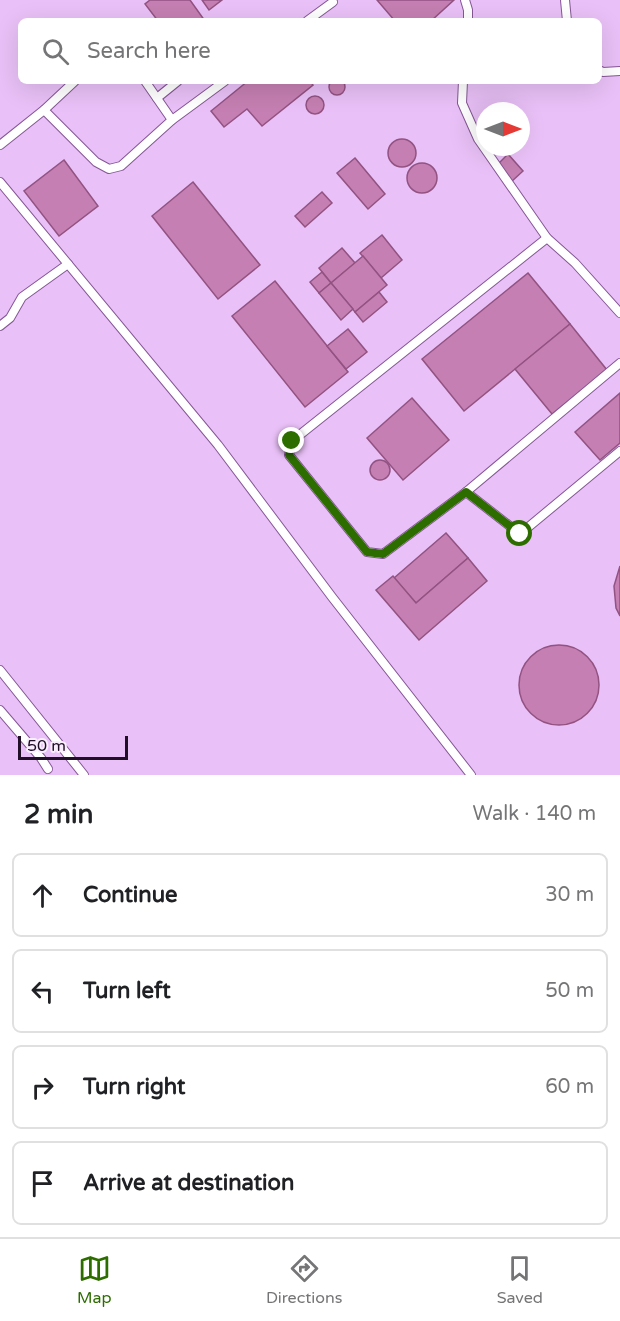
<!DOCTYPE html>
<meta charset="utf-8">
<style>
body{margin:0;font-family:"Varela Round",sans-serif;background:#f6f6f6;color:#202124}
.compass{position:absolute;left:476px;top:102px;width:54px;height:54px;border-radius:50%;background:#fff;box-shadow:0 6px 24px #0002;rotate:90deg}
.scale{position:absolute;left:18px;bottom:15px;width:110px;box-sizing:border-box;padding-left:6px;border:3px solid #210e27;border-top:0;font-size:16px;line-height:21px;white-space:nowrap;color:#210e27;-webkit-text-stroke:4px #f8eefc;paint-order:stroke}
.stop{position:absolute;width:18px;height:18px;margin:-14px;border:4px solid #2d6d00;border-radius:50%;background:#fff}
.stop.end{background:#2d6d00;border-color:#fff;box-shadow:0 2px 6px #0008}
.list{margin:0;padding:0;list-style:none}
h2{display:flex;justify-content:space-between;align-items:center;height:78px;margin:0;padding:0 24px;font-size:26px}
h2 small{font-size:20px;font-weight:400;color:#757577}
.list li{display:grid;grid-template-columns:39px 1fr auto;gap:18px;align-items:center;box-sizing:border-box;height:84px;margin:0 12px 12px;padding:0 12px;border:2px solid #e0e0e0;border-radius:9px}
.list b{display:block;font-size:22px;white-space:nowrap}
.list em{font-size:20px;font-style:normal;color:#757577}
.icon{flex:none;width:33px;height:33px;fill:none;stroke:currentColor;stroke-width:2;stroke-linecap:round;stroke-linejoin:round}
.map{position:relative;flex:none;width:620px;height:775px;overflow:hidden}
.search{position:absolute;background:#fff;box-shadow:0 6px 24px #0002;left:18px;right:18px;top:18px;height:66px;display:flex;align-items:center;gap:15px;box-sizing:border-box;padding:0 21px;border-radius:9px;color:#757577;font-size:22px}
.sheet{height:462px;background:#fff}
nav{display:flex;justify-content:space-around;align-items:center;box-sizing:border-box;height:84px;border-top:2px solid #e0e0e0;background:#fff;font-size:16px;color:#757577}
nav a{display:grid;justify-items:center;gap:3px}
nav .on{color:#2d6d00}
.map>svg:first-child{display:block}
</style>
<div class="map">
<svg width="620" height="775" viewBox="0 0 620 775">
<rect width="100%" height="100%" fill="#e9c0f7"/>
<g fill="#c57fb2" stroke="#925282" stroke-width="1.5">
<polygon points="150,0 190,0 205,21 158,21 145,4"/>
<polygon points="202,0 222,0 209,10"/>
<polygon points="377,0 454,0 431,21 395,21"/>
<circle cx="337" cy="87" r="8"/>
<polygon points="248,81 310,81 313,85 262,126 247,109 224,127 211,111"/>
<circle cx="315" cy="105" r="9"/>
<circle cx="402" cy="153" r="14"/>
<polygon points="508,154 523,171 510,183 497,165"/>
<polygon points="355,158 385,194 368,209 337,173"/>
<polygon points="64,160 98,206 59,236 24,191"/>
<circle cx="422" cy="178" r="15"/>
<polygon points="193,182 260,265 218,299 152,216"/>
<polygon points="322,192 332,203 305,227 295,216"/>
<polygon points="382,235 402,260 381,278 360,253"/>
<polygon points="342,248 355,263 331,283 319,268"/>
<polygon points="363,256 387,285 355,312 331,283"/>
<polygon points="322,272 331,283 319,293 310,282"/>
<polygon points="528,273 570,324 464,411 422,359"/>
<polygon points="275,281 348,372 305,407 232,316"/>
<polygon points="331,283 353,309 341,320 319,293"/>
<polygon points="379,292 387,302 363,322 355,312"/>
<polygon points="570,324 607,370 552,414 515,369"/>
<polygon points="348,329 367,352 346,369 327,346"/>
<polygon points="620,393 620,443 600,460 575,432"/>
<polygon points="412,398 449,440 403,480 367,438"/>
<circle cx="380" cy="470" r="10"/>
<polygon points="446,533 468,558 416,603 394,578"/>
<polygon points="468,558 487,581 419,640 376,590 393,576 416,603"/>
<polygon points="620,566 620,616 616,608 614,586"/>
<circle cx="559" cy="685" r="40"/>
</g>
<g fill="none" stroke-linecap="round" stroke-linejoin="round">
<g stroke="#855795" stroke-width="10">
<g id="service">
<polyline points="465,0 468,10 468,21"/>
<polyline points="565,0 567,21"/>
<polyline points="307,21 333,2"/>
<polyline points="599,70 603,72 620,71"/>
<polyline points="145,81 172,120"/>
<polyline points="463,81 462,103 478,139 547,238 575,263 620,313"/>
<polyline points="157,98 178,81"/>
<polyline points="44,110 96,162 109,169 121,166 172,120 225,81"/>
<polyline points="0,145 44,110 75,81"/>
<polyline points="0,182 218,445 332,597 471,775"/>
<polyline points="547,238 292,441 289,455 367,552 383,554 466,492 620,363"/>
<polyline points="0,326 10,318 22,297 68,264"/>
<polyline points="466,492 520,534 620,451"/>
<polyline points="0,670 84,775"/>
<polyline points="0,710 41,758 48,769"/>
</g>
</g>
<use href="#service" stroke="#fff" stroke-width="8"/>
</g>
<g fill="none" stroke-linecap="round" stroke-linejoin="round">
<polyline stroke="#2d6d00" stroke-width="8" points="292,441 289,455 367,552 383,554 466,492 520,534"/>
</g>
</svg>
<svg class="compass" viewBox="-18 -18 36 36"><path d="M0-13l5 13h-10z" fill="#e53935"/><path d="M0 13l5-13h-10z" fill="#757577"/></svg>
<div class="scale">50 m</div>
<div class="stop" style="left:520px;top:534px"></div>
<div class="stop end" style="left:292px;top:441px"></div>
<div class="search"><svg class="icon" aria-label="search" viewBox="0 0 24 24"><circle cx="10" cy="10" r="6"/><path d="M15 15l6 6"/></svg>Search here</div>
</div>
<section class="sheet">
<h2>2 min<small>Walk · 140 m</small></h2>
<ul class="list">
<li><svg class="icon" aria-label="ahead" viewBox="0 0 24 24"><path d="M12 20V5M6 11l6-6 6 6"/></svg><div><b>Continue</b></div><em>30 m</em></li>
<li><svg class="icon" aria-label="left" viewBox="0 0 24 24"><path d="M17 20v-9H6M10 6l-5 5 5 5"/></svg><div><b>Turn left</b></div><em>50 m</em></li>
<li><svg class="icon" aria-label="right" viewBox="0 0 24 24"><path d="M7 20v-9h11M14 6l5 5-5 5"/></svg><div><b>Turn right</b></div><em>60 m</em></li>
<li><svg class="icon" aria-label="arrive" viewBox="0 0 24 24"><path d="M6 21V4h12l-3 4 3 4H6"/></svg><div><b>Arrive at destination</b></div></li>
</ul>
</section>
<nav>
<a class="on"><svg class="icon" aria-label="map" viewBox="0 0 24 24"><path d="M3 6l6-2 6 2 6-2v14l-6 2-6-2-6 2zM9 4v14M15 6v14"/></svg>Map</a>
<a><svg class="icon" aria-label="directions" viewBox="0 0 24 24"><path d="M12 3l9 9-9 9-9-9zM9 14v-3h6M13 9l2 2-2 2"/></svg>Directions</a>
<a><svg class="icon" aria-label="saved" viewBox="0 0 24 24"><path d="M7 4h10v16l-5-4-5 4z"/></svg>Saved</a>
</nav>
